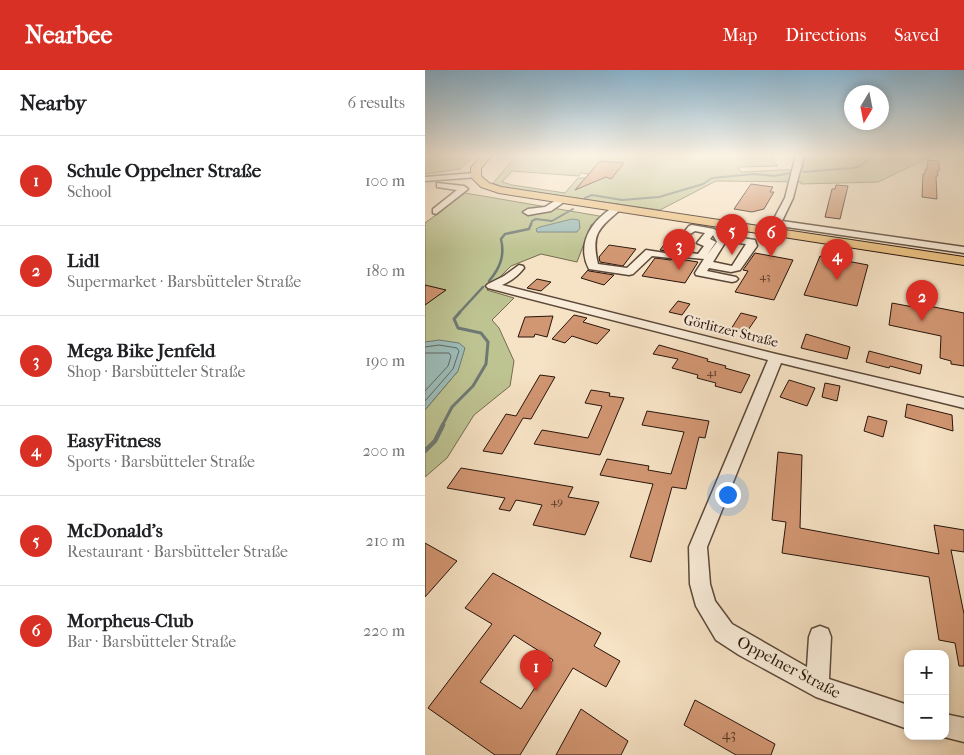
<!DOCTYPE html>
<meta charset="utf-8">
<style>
body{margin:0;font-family:"IM FELL French Canon",serif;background:#f2f2f2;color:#202124}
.controls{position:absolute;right:15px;bottom:15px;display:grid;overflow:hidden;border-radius:10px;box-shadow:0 2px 8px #0003}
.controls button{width:45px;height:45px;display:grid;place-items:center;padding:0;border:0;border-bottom:1px solid #e0e0e0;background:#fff;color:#202124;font:25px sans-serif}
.compass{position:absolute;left:419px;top:15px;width:45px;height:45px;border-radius:50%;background:#fff;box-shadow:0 2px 8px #0003;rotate:190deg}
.you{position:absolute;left:302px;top:424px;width:18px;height:18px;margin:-12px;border:4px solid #fff;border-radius:50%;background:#1a73e8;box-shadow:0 0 0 8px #1a73e833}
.badge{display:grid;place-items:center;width:32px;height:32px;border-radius:50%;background:#d93025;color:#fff;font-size:16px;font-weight:700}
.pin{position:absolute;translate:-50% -41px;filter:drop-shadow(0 1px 2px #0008)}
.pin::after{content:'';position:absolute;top:26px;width:18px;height:15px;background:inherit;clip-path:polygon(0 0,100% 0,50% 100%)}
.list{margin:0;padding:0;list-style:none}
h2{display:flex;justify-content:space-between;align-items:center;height:65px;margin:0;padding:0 20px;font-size:21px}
h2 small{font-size:16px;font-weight:400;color:#757577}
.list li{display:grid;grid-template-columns:32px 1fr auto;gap:15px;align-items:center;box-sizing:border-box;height:90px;padding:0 20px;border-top:1px solid #e0e0e0}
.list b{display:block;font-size:19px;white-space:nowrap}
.list p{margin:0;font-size:16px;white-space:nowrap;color:#757577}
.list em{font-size:16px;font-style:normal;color:#757577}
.map{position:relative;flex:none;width:539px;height:685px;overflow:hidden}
header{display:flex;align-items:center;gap:30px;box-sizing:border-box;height:70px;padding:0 25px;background:#d93025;color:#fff}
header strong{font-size:24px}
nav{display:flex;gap:28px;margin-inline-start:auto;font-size:18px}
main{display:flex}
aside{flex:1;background:#fff}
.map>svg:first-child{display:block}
</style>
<header>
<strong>Nearbee</strong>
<nav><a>Map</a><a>Directions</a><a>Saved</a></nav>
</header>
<main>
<aside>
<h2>Nearby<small>6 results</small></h2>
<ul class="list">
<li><span class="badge">1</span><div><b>Schule Oppelner Straße</b><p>School</p></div><em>100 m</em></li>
<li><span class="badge">2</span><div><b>Lidl</b><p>Supermarket · Barsbütteler Straße</p></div><em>180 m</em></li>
<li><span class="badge">3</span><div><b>Mega Bike Jenfeld</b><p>Shop · Barsbütteler Straße</p></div><em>190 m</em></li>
<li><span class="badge">4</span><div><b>EasyFitness</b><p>Sports · Barsbütteler Straße</p></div><em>200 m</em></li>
<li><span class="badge">5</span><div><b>McDonald's</b><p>Restaurant · Barsbütteler Straße</p></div><em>210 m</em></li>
<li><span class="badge">6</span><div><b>Morpheus-Club</b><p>Bar · Barsbütteler Straße</p></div><em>220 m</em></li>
</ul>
</aside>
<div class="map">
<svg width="539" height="685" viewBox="0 0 539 685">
<rect width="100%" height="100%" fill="#f6e2c4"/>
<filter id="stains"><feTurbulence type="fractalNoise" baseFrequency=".004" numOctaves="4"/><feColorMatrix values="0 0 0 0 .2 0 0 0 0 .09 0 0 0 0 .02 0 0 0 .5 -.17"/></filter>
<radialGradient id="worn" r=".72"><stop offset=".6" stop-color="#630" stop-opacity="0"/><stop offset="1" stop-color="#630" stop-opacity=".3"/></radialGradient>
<g fill="#bec392" stroke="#746c4e" fill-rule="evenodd">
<polygon points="0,85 50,85 35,99 0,104"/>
<path d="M 92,85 L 350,85 L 347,90 L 353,96 L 313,97 L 316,102 L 378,99 L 380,85 L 510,85 L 453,112 L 376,114 L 376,112 L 291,111 L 235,140 L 80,118 L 68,113 ZM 87,101 L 154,106 L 156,103 L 164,104 L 161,108 L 153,108 L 140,123 L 87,115 L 77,112 Z"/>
<polygon points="40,123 180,147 166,155 152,192 116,184 86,196 62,220 89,228 67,250 74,258 89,291 85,316 49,345 22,388 0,407 0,340 33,301 0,272 0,153"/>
</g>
<g fill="#9dbdb9" stroke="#6f7973">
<polygon points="147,149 154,150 155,158 152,162 112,162 111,159 115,157"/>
<polygon points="14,270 34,273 40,278 33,301 0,340 0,272"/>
</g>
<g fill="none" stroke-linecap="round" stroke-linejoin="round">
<g stroke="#636862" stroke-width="1">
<polyline points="0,277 14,275 32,278 34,281 28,299 0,331"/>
<polyline points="0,283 24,283 26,286 23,296 0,321"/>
</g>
<g stroke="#6f7973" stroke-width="2">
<polyline points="378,102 428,98 435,96 450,85"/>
<polyline points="160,128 167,125 197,130 234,127 278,114 287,108 329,104 349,106 366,103"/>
<polyline points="106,155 107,151 111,149 127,151 148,139"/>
</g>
<g stroke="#6f7973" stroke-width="2.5">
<path d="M 64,211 C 75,198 80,186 76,169 L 80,164 L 104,159 L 106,154"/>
<polyline points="34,243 58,217"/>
</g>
<polyline stroke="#6f7973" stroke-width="3" points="17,356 27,337 48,316 61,294 63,272 56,263 33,258 29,249 35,242"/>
<polyline stroke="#6f7973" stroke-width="4.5" points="0,381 10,371 18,355"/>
</g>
<g fill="#d19672" stroke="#29140b" fill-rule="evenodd">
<polygon points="503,90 514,91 514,101 512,101 513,106 511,106 512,129 497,127 498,104 500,104 500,99 502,100"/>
<polygon points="175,91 199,93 186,109 181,107 150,120"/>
<polygon points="326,114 348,117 345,122 349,122 339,139 327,142 309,139"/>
<polygon points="411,115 423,116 415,149 400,147 407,119 410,119"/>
<polygon points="241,172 259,175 256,180 246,182 235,180"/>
<polygon points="184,175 211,179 198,196 175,192 174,187"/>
<polygon points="330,183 368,190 349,230 310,222 323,201 318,200"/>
<polygon points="395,186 443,195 432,236 379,225"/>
<polygon points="230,188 246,190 248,188 273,192 260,213 217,206"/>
<polygon points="163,200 164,201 189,205 179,215 156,208"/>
<polygon points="112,209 126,212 116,221 102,218"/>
<polygon points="0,215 21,220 0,235"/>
<polygon points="253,231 265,234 257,245 244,242"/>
<polygon points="467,233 504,240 504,236 539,243 539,296 526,294 526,291 515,288 516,266 464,255"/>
<polygon points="316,243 332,247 321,263 306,259"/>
<polygon points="149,245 162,248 158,252 185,260 172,274 147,266 140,273 127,269"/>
<polygon points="128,246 122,267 110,264 109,267 93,267 100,247"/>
<polygon points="381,264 425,277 422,289 376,278"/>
<polygon points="234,275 283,289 282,291 301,296 300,298 325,305 316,323 290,316 291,313 272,308 273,305 247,298 253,289 228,284"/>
<polygon points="444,281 497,295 495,304 465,296 464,298 441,292"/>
<polygon points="115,305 130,307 106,349 98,348 77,384 58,381 81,344 91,346"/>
<polygon points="364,310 390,318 382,336 355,327"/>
<polygon points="400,313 415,316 412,331 397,327"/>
<polygon points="166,320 185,323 184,326 199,328 175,385 109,374 117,360 163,368 177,336 160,333"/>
<polygon points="482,334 527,345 528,361 480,347"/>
<polygon points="222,341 284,351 280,368 274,367 261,419 247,417 226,492 205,487 228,414 175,405 182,389 224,396 223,400 246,404 259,362 217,355"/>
<polygon points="443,346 462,351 458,367 439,361"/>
<polygon points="353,382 377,385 375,458 514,484 509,455 539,460 539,482 526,480 539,544 539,596 534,596 530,573 514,570 504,507 357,483 361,452 347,450"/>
<polygon points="36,398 148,417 143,427 174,432 160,465 108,455 117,435 91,430 85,441 74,439 80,428 22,418"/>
<polygon points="0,473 32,491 0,527"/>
<path d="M 68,503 L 176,563 L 169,576 L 195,591 L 181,617 L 148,598 L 95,685 L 70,685 L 3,638 L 67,554 L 40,538 ZM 89,565 L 128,590 L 96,639 L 55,612 Z"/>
<polygon points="270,630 350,674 346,685 311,685 259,655"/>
<polygon points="156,639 203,671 196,685 131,685"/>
</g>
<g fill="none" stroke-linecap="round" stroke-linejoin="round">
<polyline stroke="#d7c3a8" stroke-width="11" stroke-dasharray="11 5.5" stroke-linecap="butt" points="254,176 265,161"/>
<g stroke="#5c4839" stroke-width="3">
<g id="minor">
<polygon points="371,85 379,85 368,128 357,151 539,177 539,183 355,156 351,162 345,162 343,160 360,128"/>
<polygon points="50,103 54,105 53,107 0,111 0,107"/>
<polygon points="12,113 39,116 43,119 11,144 8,143 8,139 32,120 12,117"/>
<polygon points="136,127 139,128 139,132 126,141 103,145 98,142 103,139 120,137"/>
<path d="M 192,135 L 195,136 L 195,140 C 173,159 166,164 173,194 L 202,198 L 221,180 L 246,184 L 247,186 L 246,188 L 227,186 L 208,204 L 204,205 L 164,199 C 153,178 162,158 179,144 C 183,141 187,137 192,135 Z"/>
<path d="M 267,155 L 289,159 L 297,165 L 330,170 L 332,176 L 315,200 L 306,202 L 284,198 L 282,201 L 311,207 L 313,209 L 311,211 L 307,212 L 271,205 L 270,203 L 279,189 L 248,186 L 247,184 L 252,181 L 273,184 L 279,176 L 272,173 L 280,163 L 270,161 L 265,164 L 260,161 L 264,156 ZM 288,165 L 292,172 L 282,185 L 291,172 L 285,169 ZM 301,171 L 321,174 L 307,196 L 288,192 Z"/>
<path d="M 94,195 L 98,196 L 99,198 C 93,206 86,211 77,215 L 351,284 L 539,328 L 539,338 L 356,293 L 282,477 L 285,514 L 290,531 L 307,554 L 382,597 L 384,567 L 387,559 L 395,556 L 403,559 L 406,567 L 404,609 L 483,635 L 483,659 L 391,627 L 314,585 L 291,570 L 271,536 L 265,514 L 264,477 L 343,290 L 63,218 L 61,216 L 63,214 L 79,206 Z"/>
<polygon points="520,644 539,648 539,672 515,666 520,666"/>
</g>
</g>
<g stroke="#29140b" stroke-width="2">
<polygon id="major" points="57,85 67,85 56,98 56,106 64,113 76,117 539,187 539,195 74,123 56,117 46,107 46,98"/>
</g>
<use href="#minor" fill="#f9ecd9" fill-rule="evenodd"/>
<use href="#major" fill="#ebc182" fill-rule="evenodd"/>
</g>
<linearGradient id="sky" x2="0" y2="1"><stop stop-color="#8ab8d5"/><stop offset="0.47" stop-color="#fbf2e4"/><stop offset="1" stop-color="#fbf2e4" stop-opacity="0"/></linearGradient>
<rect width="539" height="181" fill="url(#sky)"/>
<g text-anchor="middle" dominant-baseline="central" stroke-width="4.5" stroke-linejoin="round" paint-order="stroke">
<g font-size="11" fill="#533425">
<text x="340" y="206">43</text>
<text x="287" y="302">41</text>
<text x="132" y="431">49</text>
</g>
<g font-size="14" fill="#29140b" stroke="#f9ecd9">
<text transform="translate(306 261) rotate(14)">Görlitzer Straße</text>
</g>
<g font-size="14" fill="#533425">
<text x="304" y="664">43</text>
</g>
<g font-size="16" fill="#29140b" stroke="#f9ecd9">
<text transform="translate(364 597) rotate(28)">Oppelner Straße</text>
</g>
</g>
<rect width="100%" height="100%" filter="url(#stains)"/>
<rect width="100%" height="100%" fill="url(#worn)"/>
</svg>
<div class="controls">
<button>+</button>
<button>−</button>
</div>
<svg class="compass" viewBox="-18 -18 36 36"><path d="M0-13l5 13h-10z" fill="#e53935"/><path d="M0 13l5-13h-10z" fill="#757577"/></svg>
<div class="you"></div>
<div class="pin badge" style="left:111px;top:621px">1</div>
<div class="pin badge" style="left:497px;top:251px">2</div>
<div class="pin badge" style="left:254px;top:200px">3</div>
<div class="pin badge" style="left:412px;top:210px">4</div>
<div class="pin badge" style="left:307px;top:185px">5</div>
<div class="pin badge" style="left:346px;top:187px">6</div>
</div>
</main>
